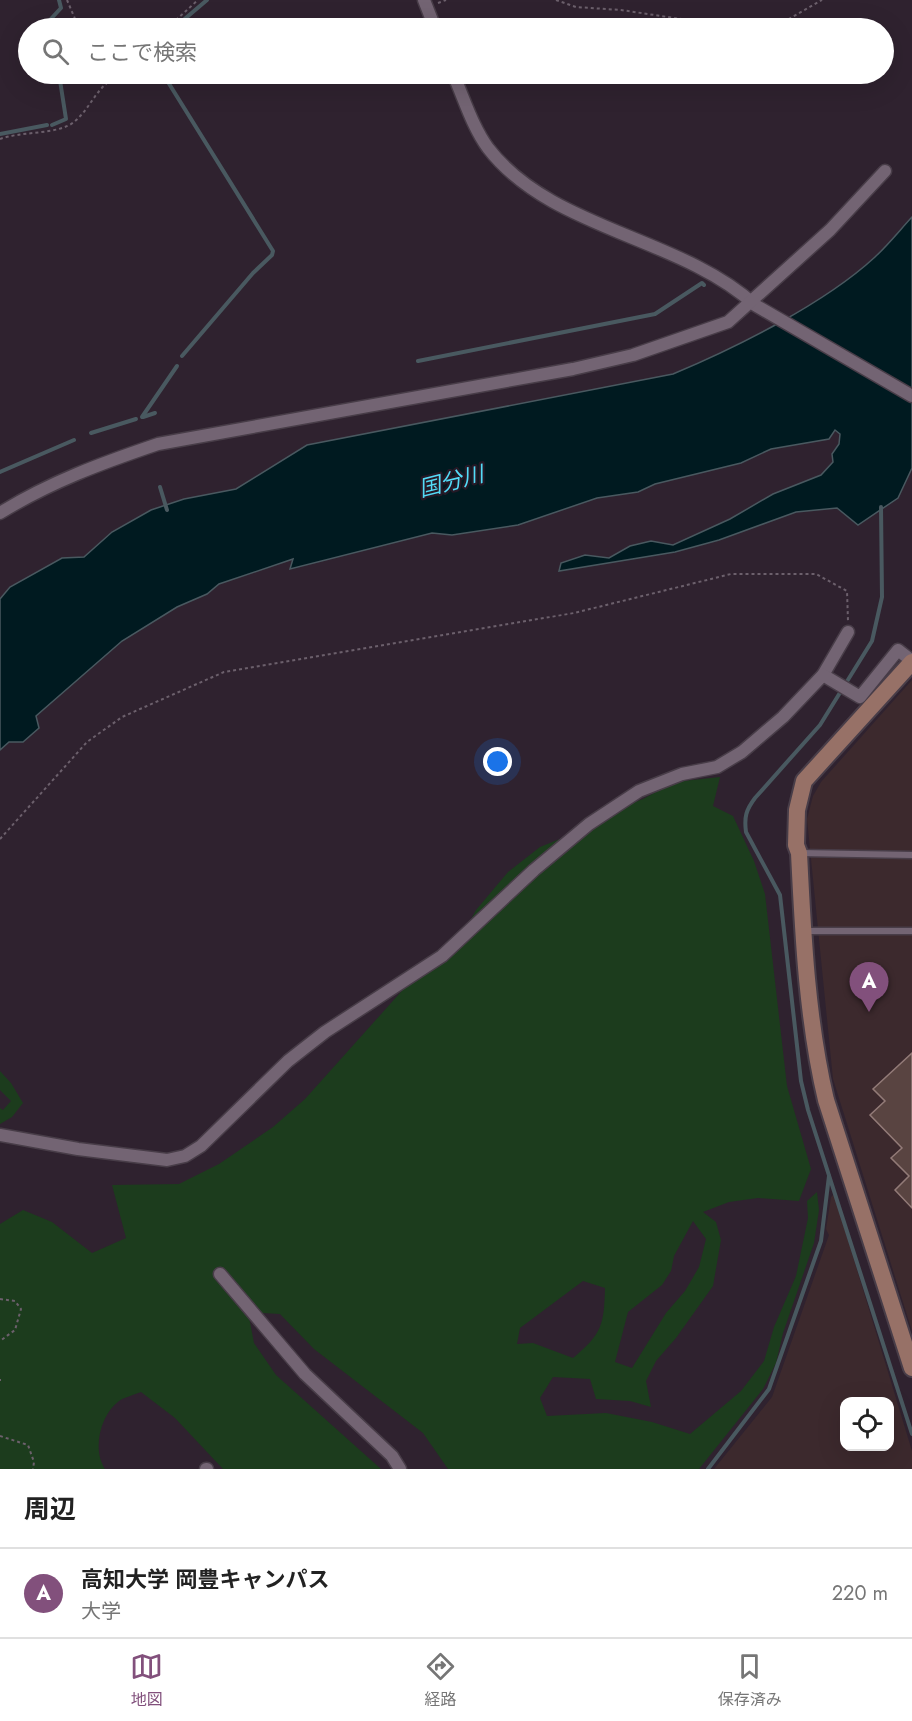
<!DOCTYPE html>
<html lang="ja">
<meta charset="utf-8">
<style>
body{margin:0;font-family:Jost,"Noto Sans JP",sans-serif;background:#f6f6f6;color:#222}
.controls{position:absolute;right:18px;bottom:18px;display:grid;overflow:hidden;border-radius:12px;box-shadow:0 6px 24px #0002}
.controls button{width:54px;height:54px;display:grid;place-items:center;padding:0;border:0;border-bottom:2px solid #e0e0e0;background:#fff;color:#222;font:30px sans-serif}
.you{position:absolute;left:498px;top:762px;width:21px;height:21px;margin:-15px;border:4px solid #fff;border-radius:50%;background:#1a73e8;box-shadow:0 0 0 9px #1a73e833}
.badge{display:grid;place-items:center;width:39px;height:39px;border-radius:50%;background:#82507c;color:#fff;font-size:20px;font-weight:700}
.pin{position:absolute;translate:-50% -50px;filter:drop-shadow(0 2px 3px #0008)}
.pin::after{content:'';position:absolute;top:32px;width:21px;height:18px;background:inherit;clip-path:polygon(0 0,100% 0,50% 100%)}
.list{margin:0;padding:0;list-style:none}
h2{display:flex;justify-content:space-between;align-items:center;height:78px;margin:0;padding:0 24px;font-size:26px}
h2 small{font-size:20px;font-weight:400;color:#767676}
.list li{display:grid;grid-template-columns:39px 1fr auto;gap:18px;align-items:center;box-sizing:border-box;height:90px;padding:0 24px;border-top:2px solid #e0e0e0}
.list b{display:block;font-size:22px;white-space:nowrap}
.list p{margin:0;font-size:20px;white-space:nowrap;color:#767676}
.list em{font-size:20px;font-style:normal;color:#767676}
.icon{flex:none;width:33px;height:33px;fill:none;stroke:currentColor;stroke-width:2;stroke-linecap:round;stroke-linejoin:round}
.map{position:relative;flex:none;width:912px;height:1469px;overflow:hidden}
.search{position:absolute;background:#fff;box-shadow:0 6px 24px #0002;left:18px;right:18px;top:18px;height:66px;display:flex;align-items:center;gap:15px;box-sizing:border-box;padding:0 21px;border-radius:33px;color:#767676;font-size:22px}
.sheet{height:168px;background:#fff}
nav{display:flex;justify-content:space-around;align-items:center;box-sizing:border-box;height:84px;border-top:2px solid #e0e0e0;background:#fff;font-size:16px;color:#767676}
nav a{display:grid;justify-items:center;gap:3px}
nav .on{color:#82507c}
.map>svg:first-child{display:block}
</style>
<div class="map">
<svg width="912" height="1469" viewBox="0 0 912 1469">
<rect width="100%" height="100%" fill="#2f222f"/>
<g fill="#3c292d" fill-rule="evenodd">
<polygon points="912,680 912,1331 833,1079 807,819 813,796 821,782"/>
<path d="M 834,1194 L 912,1451 L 912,1469 L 714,1469 L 772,1397 L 829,1235 L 826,1229 L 831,1197 ZM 844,1402 L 890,1402 L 890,1446 L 844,1446 Z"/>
</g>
<g fill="#1c3c1d" fill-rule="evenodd">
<path d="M 720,777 L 713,806 L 733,816 L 754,861 L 765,894 L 787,1086 L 811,1169 L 799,1201 L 758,1198 L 729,1202 L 703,1212 L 716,1222 L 721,1240 L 713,1286 L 676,1338 L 656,1361 L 646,1381 L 651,1407 L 630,1401 L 596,1399 L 590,1379 L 553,1377 L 540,1398 L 547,1416 L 606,1413 L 652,1422 L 690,1434 L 741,1391 L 764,1361 L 774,1327 L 796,1276 L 808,1218 L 807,1201 L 817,1192 L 819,1210 L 814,1243 L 783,1333 L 776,1363 L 763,1389 L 699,1469 L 448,1469 L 423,1433 L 314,1349 L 280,1314 L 248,1312 L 254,1343 L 276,1375 L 381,1469 L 223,1469 L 175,1418 L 141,1392 C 134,1395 125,1397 119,1401 C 100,1415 92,1450 105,1469 L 0,1469 L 0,1224 L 23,1210 L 52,1222 L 92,1253 L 126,1238 L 112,1185 L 179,1184 L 219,1164 L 273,1127 L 305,1099 L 408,984 L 463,934 L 476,910 L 508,872 L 540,847 L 577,832 L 612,811 L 643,799 L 674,782 ZM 693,1221 L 706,1239 L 699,1267 L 685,1291 L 666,1313 L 632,1368 L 615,1362 L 628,1312 L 662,1285 L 671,1271 L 674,1256 ZM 583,1281 L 605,1288 C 604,1325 602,1334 573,1358 L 533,1343 L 517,1344 L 520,1328 Z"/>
<polygon points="0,1071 11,1083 23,1103 12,1117 0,1124 0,1108 3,1110 11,1101 0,1090"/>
</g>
<path fill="#001a20" stroke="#495960" stroke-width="1.5" d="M 912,217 L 912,468 L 898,498 L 858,525 L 837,508 L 796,512 L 719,540 L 675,552 L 559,571 L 561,563 L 585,555 L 609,558 L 630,546 L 651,541 L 673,545 L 730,519 L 773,494 L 821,475 L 833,462 L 832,454 L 839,444 L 840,434 L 835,430 L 829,439 L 771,449 L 741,463 L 655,484 L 638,492 L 597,498 L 518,525 L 452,535 L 432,533 L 290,569 L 293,559 L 219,584 L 207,594 L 177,607 L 122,641 L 36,716 L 39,728 L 23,742 L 9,742 L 0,750 L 0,599 L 10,587 L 62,558 L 84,557 L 112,532 L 151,510 L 184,499 L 236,489 L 307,445 L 673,374 C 737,347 824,304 875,257 C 888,245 900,230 912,217 Z"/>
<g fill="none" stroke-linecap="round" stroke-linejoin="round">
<g stroke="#495960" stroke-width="4">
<polyline points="49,28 49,21 61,8 59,0"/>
<polyline points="174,28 207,0"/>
<polyline points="163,74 273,251 272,255 253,273 182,356"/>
<polyline points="52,125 66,119 59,74"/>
<polyline points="0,134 47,125"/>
<polyline points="418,361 655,314 702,283 704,285"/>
<polyline points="142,417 177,366"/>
<polyline points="143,417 155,413"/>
<polyline points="91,433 136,419"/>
<polyline points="0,472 74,440"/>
<polyline points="160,487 167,510"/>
<path d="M 881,507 L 882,597 L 872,641 L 820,725 L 755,798 C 746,810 744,817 746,832 L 780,895 L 801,1081 L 808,1110 L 912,1434"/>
<polyline points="708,1469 769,1389 821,1241 829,1176"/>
</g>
</g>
<polygon fill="#594441" stroke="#937b78" stroke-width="1.5" points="912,1053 912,1208 895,1190 909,1176 891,1158 902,1148 870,1115 885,1101 873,1089"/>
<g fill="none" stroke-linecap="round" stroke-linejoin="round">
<g stroke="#483d48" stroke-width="9">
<g id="lane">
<polyline points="800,853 912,855"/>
<polyline points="805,931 912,931"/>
</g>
</g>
<g stroke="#483d48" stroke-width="15">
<g id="street">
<polyline points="424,0 435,28"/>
<path d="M 453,74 C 464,98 472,126 488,148 C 551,230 679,236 755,305 L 912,396"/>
<path d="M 0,513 C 50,482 102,463 158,444 L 573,369 L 633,355 L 728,322 L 830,230 L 885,171"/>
<polyline points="823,675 848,632"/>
<polyline points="0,1135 78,1149 167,1160 185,1156 201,1146 288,1061 325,1032 442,956 534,870 589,824 639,791 682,774 717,767 742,752 783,717 823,675 860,697 898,650 912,661"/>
<polyline points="220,1274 305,1374 392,1456 400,1469"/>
<polyline points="206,1469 207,1469"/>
</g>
</g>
<g stroke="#483d48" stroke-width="20">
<path id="secondary" d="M 912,662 L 804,781 L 797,810 L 796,845 L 799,853 C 803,935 807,1020 826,1100 L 912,1368"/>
</g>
<g stroke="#6c606c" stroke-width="2" stroke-dasharray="3 3" stroke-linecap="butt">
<polyline points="67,0 79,28"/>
<polyline points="556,0 576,7 621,10 741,28"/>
<polyline points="438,3 446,0"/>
<polyline points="167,28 198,0"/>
<polyline points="773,28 822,0"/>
<polyline points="104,74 108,80"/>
<path d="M 0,139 C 21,131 58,135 74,122 C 92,107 94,89 119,74"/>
<polyline points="0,839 87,742 122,717 224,672 574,613 731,574 816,574 847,591 848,621"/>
<polyline points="0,1299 15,1301 21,1309 15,1330 0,1341"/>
<polyline points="0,1379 0,1381"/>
<polyline points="0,1436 28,1445 34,1462 33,1469"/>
</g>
<use href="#lane" stroke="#736473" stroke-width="6"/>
<use href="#street" stroke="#736473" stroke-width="12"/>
<use href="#secondary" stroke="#977167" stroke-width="16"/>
</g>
<g text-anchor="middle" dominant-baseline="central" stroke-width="4.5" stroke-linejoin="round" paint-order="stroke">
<g font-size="22" font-style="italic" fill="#53dbf7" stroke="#251926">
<text transform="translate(451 481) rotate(-14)">国分川</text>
</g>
</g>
</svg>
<div class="controls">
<button><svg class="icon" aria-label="locate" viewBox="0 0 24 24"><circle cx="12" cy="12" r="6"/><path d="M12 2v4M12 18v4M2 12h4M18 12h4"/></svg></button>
</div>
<div class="you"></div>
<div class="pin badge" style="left:869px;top:1012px">A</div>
<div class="search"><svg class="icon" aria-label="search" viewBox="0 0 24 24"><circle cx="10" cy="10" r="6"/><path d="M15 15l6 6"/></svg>ここで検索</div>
</div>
<section class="sheet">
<h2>周辺<small></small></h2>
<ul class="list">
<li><span class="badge">A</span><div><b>高知大学 岡豊キャンパス</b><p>大学</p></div><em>220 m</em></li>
</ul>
</section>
<nav>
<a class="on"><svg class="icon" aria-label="map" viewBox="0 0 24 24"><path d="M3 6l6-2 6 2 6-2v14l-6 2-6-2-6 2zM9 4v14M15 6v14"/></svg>地図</a>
<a><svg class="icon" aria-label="directions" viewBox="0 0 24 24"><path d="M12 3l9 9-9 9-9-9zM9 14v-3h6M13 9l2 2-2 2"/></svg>経路</a>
<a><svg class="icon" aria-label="saved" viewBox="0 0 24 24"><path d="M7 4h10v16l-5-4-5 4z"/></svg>保存済み</a>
</nav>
